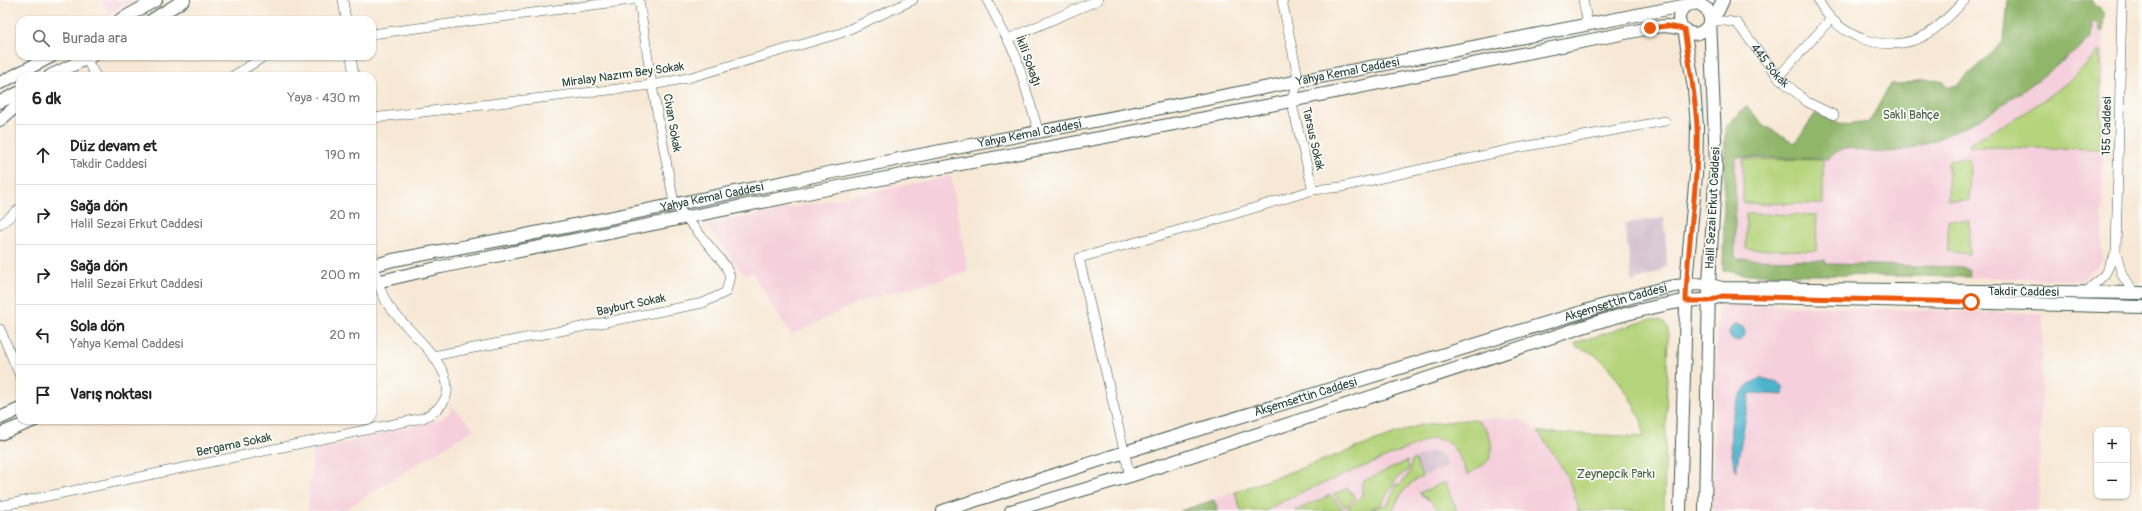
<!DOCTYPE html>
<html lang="tr">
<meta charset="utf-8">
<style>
body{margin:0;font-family:Pangolin,sans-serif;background:#f6f6f6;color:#222}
.controls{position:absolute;right:12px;bottom:12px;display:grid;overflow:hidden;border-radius:8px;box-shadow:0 1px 3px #0004}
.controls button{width:36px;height:36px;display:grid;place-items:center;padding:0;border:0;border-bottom:1px solid #e0e0e0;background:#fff;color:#222;font:20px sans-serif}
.stop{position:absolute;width:12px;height:12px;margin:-9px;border:3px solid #ea580c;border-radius:50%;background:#fff}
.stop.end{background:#ea580c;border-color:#fff;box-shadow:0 1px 4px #0008}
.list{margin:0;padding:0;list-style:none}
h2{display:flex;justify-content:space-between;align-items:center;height:52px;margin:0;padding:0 16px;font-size:17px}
h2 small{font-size:13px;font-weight:400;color:#767676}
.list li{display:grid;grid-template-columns:26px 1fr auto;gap:12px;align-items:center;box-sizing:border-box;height:60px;padding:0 16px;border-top:1px solid #e0e0e0}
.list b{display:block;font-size:15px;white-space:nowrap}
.list p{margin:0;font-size:13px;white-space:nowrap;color:#767676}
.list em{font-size:13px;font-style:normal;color:#767676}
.icon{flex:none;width:22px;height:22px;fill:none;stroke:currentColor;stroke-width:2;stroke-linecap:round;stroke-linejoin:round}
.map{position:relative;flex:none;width:2142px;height:511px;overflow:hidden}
.search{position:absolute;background:#fff;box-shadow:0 1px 3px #0004;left:16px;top:16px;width:360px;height:44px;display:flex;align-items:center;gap:10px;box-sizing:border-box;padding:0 14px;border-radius:12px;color:#767676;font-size:15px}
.panel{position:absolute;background:#fff;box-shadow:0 1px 3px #0004;left:16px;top:72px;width:360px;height:352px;border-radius:12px}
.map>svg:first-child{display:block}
</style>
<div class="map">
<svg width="2142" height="511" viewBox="0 0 2142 511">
<rect width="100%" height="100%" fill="#fdfcf7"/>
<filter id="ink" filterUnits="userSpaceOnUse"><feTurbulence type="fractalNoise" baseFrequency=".025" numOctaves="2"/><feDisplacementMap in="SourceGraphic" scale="8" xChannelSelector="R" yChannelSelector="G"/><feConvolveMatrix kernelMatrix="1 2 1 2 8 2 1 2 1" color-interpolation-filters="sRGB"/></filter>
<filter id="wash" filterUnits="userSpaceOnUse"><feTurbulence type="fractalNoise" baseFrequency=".012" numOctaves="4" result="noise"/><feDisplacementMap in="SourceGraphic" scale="16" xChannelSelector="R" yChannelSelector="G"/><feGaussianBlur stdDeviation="0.9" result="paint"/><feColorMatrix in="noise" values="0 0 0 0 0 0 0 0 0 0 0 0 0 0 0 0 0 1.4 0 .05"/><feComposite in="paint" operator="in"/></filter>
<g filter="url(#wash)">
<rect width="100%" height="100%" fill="#f7e8d5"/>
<g fill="#f5cfdb">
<polygon points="101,0 133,0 109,14"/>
<polygon points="2008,0 2091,0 2104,13 2102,261 2081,280 1922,276 1739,274 1723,270 1725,127 1747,106 1763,125 1796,143 1815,114 1848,126 1858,122 1869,123 1890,84 1902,85 1936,78 1943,81 1947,88 1957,85 2004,41"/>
<polygon points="951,176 968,272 861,301 791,335 752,273 744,275 707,225"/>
<polygon points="1737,304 2043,314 2038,511 1712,511 1717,315 1723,306"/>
<polygon points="452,406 474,429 342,511 308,511 313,451 441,419 448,414"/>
<polygon points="1500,418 1522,420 1527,423 1538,432 1551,450 1571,486 1576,497 1578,511 1180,511 1420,425 1474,419"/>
</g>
<g fill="#d1bdcc">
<polygon points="1664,218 1667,259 1666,265 1659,272 1632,282 1625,223"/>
<polygon points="1429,452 1441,453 1445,459 1447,466 1422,477 1415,459"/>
</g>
<g fill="#b5d47b" stroke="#6a8858">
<path d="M 2100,50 L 2101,149 L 1970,147 L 1969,143 C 2016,119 2066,91 2100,50 Z"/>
<polygon points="1957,158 1968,159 1970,164 1969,201 1948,200 1948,165 1949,161"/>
<polygon points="1743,159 1823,160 1823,204 1743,203"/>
<polygon points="1746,214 1817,215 1816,251 1746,249"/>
<polygon points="1948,220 1969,221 1969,254 1948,251"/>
<path d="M 1651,319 C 1659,320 1666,320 1668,329 L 1664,511 L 1578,511 C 1574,481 1555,456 1538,432 L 1643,437 C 1648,421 1617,376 1605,364 C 1597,355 1587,349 1576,347 L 1575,343 Z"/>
<path d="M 1474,419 C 1488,422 1497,450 1488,461 C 1486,464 1472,471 1468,475 C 1459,458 1455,440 1433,438 L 1305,491 L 1275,505 L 1267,511 L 1241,511 L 1235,492 L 1420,425 Z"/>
<path d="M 1415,459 L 1422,477 C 1406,483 1400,496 1392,511 L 1373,511 L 1372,509 L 1388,504 L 1397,484 L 1399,485 C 1407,477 1412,472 1411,461 Z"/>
<polygon points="1407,461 1409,469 1397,478 1381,504 1364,511 1351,511 1348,507 1362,496 1362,482"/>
<polygon points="1445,482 1457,511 1440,511 1429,500 1419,493"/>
<polygon points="1348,488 1355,498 1345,507 1333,494"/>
<polygon points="1330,495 1343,509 1341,511 1295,511"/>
</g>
<g fill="#90b66b" stroke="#587a50">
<path d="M 2008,0 L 2091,0 L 2104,13 L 2103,32 L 2099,30 L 2099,24 L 2092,22 L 2091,39 C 2034,83 1981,128 1911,148 C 1898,151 1885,154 1872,152 C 1851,151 1847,141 1828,159 L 1735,157 L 1735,257 L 1738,259 L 1825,260 L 1826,264 L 1963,267 L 1969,270 L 1970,277 L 1739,274 L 1723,270 L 1725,127 L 1747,106 L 1763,125 L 1795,143 L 1815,114 L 1848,126 L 1858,122 L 1869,123 L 1890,84 C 1907,86 1927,75 1943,81 L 1947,88 L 1957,85 L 2004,41 Z"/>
<polygon points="1214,500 1218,511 1180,511"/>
</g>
<g fill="#4db3cc" stroke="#367880">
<circle cx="1737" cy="333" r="8"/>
<path d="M 1761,378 L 1778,382 L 1784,387 L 1783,395 L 1750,393 L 1736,471 C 1727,442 1726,391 1761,378 Z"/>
</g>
</g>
<g filter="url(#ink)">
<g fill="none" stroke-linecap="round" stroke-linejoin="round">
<g stroke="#3f574c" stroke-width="10">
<g id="minor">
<polyline points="343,0 346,20"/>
<polyline points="987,0 1016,56 1039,133"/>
<polyline points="1282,0 1299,82 1291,100 1313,190"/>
<polyline points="1583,0 1588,25"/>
<path d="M 1818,0 C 1837,38 1888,56 1926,35 C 1941,26 1953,12 1965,0"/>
<polyline points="2122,0 2116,252 2122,275 2134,293"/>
<path id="s1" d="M 1709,21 L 1726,21 L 1737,23 L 1778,77 L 1807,102 L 1834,115"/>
<polyline points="372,34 631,0"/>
<polyline points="1008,39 1098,0"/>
<polyline points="351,56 354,76"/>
<polyline points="86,59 96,76"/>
<polyline points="233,76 265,56"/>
<polyline points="1778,77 1830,20"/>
<polyline points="372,118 652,85 688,78 841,33 913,0"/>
<polyline points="0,225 20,208"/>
<polyline points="2086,292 2105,274 2116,252"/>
<polyline points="0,329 20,376"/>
<polyline points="433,356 703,303 726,292 730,276 725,265 674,203 652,85 639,0"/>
<polyline points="1130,476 1079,258 1208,222 1313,190 1341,187 1517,148 1665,121"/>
<path d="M 0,506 L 423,418 C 486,388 409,335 388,305 C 380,292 374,271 372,255"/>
</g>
</g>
<g stroke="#3f574c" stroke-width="14">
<g id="major">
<path d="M 1688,4 C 1664,20 1694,49 1709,24"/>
<polyline points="1710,18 1718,11 1723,0"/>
<polyline points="120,20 156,0"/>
<polyline points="152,20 184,0"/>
<polyline points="50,76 92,56"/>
<polyline points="0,83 52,56"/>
<polyline points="0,102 20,92"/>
<polyline points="0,120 20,103"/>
<path id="s2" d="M 372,266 L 393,260 L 516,237 L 828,173 L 1698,3 L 1707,9 L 1710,18 L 1716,164 L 1709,283 L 1705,511"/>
<polyline points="372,283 441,267 817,191 1216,116 1655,27 1666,26 1684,29"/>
<polyline points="0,418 20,409"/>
<polyline points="0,434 35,420"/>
<path id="s3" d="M 943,511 L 1125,452 L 1618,301 C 1649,292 1690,277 1722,288 L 2142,293"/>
<path d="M 1011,511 L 1130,476 L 1598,322 C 1625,314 1651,307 1679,302 C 1694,299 1707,302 1722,296 L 2142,307"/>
<polyline points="1680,511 1687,272 1696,175 1697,127 1694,88 1684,29"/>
</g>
</g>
<use href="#minor" stroke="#fff" stroke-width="9"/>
<use href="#major" stroke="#fff" stroke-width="12"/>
</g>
</g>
<g fill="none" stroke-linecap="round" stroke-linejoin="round" filter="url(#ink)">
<path stroke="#ea580c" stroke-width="5" d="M 1650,28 L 1666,26 L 1684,29 C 1689,62 1695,93 1697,126 C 1699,184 1687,243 1686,301 L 1709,301 L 1722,296 L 1971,302"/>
</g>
<g text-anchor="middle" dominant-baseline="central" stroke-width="3.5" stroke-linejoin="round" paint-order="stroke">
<g font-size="12" fill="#1f3d34" stroke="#fdfcf7">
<text transform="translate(1028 61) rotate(70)">İkili Sokağı</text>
<text stroke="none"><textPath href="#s1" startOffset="82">445 Sokak</textPath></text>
<text stroke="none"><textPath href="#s2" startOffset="995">Yahya Kemal Caddesi</textPath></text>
<text transform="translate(623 75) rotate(-8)">Miralay Nazım Bey Sokak</text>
<text transform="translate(672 123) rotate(80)">Civan Sokak</text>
<text transform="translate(2107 126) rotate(-89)">155 Caddesi</text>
<text stroke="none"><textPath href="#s2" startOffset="671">Yahya Kemal Caddesi</textPath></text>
<text transform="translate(1313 139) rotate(77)">Tarsus Sokak</text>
<text stroke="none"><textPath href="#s2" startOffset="347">Yahya Kemal Caddesi</textPath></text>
<text transform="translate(1713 208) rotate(-87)">Halil Sezai Erkut Caddesi</text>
<text stroke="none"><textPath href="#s3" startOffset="1115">Takdir Caddesi</textPath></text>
<text stroke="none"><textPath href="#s3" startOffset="704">Akşemsettin Caddesi</textPath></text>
<text transform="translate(631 305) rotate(-12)">Bayburt Sokak</text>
<text stroke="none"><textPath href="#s3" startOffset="380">Akşemsettin Caddesi</textPath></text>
<text transform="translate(234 445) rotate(-12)">Bergama Sokak</text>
</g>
<g font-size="12" fill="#446346" stroke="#fdfcf7">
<text x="1911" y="115">Saklı Bahçe</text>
<text x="1616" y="474">Zeynepcik Parkı</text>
</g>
</g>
</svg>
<div class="controls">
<button>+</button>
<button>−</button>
</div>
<div class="stop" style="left:1971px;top:302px"></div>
<div class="stop end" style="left:1650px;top:28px"></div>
<div class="search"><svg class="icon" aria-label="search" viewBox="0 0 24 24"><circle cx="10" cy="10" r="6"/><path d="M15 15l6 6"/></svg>Burada ara</div>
<section class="panel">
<h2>6 dk<small>Yaya · 430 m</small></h2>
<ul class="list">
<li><svg class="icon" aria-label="ahead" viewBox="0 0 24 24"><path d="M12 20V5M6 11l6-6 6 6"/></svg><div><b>Düz devam et</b><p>Takdir Caddesi</p></div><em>190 m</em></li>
<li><svg class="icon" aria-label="right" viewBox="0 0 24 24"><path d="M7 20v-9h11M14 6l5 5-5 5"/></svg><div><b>Sağa dön</b><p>Halil Sezai Erkut Caddesi</p></div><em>20 m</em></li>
<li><svg class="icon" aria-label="right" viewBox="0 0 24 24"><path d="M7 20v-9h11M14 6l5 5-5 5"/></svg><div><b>Sağa dön</b><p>Halil Sezai Erkut Caddesi</p></div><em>200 m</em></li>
<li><svg class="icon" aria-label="left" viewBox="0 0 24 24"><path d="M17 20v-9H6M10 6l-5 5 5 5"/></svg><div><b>Sola dön</b><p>Yahya Kemal Caddesi</p></div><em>20 m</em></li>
<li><svg class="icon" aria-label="arrive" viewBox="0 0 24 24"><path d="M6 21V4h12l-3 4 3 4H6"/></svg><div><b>Varış noktası</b></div></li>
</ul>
</section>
</div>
